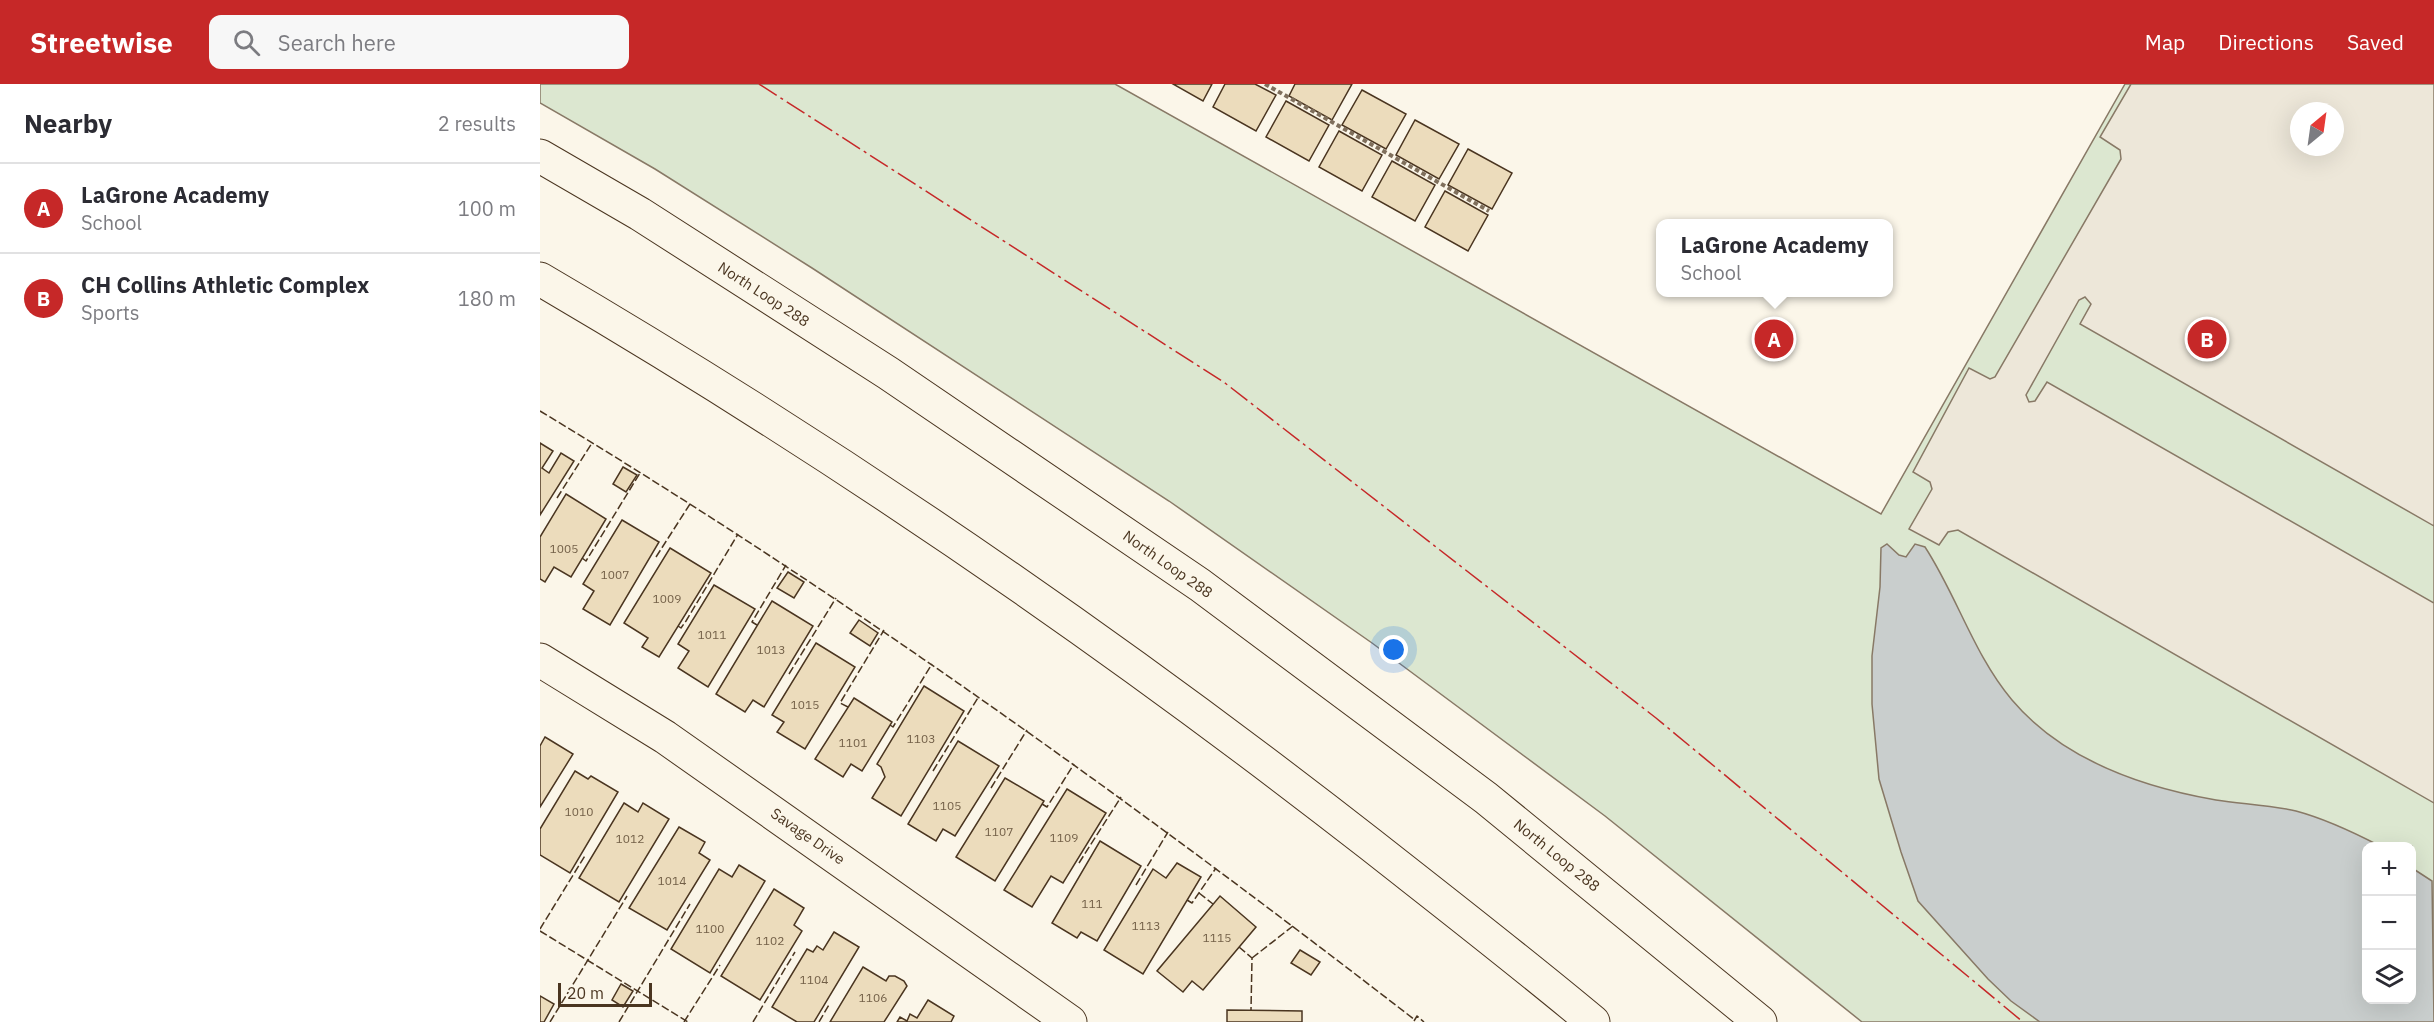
<!DOCTYPE html>
<meta charset="utf-8">
<style>
body{margin:0;font-family:"IBM Plex Sans",sans-serif;background:#f7f7f7;color:#2b2b33}
.controls{position:absolute;right:18px;bottom:18px;display:grid;overflow:hidden;border-radius:12px;box-shadow:0 6px 24px #0002}
.controls button{width:54px;height:54px;display:grid;place-items:center;padding:0;border:0;border-bottom:2px solid #e1e1e2;background:#fff;color:#2b2b33;font:30px sans-serif}
.compass{position:absolute;left:1750px;top:18px;width:54px;height:54px;border-radius:50%;background:#fff;box-shadow:0 6px 24px #0002;rotate:29deg}
.scale{position:absolute;left:18px;bottom:15px;width:94px;box-sizing:border-box;padding-left:6px;border:3px solid #4a3520;border-top:0;font-size:16px;line-height:21px;white-space:nowrap;color:#4a3520;-webkit-text-stroke:4px #fbf6e9;paint-order:stroke}
.you{position:absolute;left:854px;top:566px;width:21px;height:21px;margin:-15px;border:4px solid #fff;border-radius:50%;background:#1a73e8;box-shadow:0 0 0 9px #1a73e833}
.badge{display:grid;place-items:center;width:39px;height:39px;border-radius:50%;background:#c62828;color:#fff;font-size:20px;font-weight:700}
.pin{position:absolute;translate:-50% -50%;border:3px solid #fff;box-shadow:0 2px 6px #0006}
.popup{position:absolute;left:1116px;top:135px;width:237px;height:78px;box-sizing:border-box;display:grid;place-content:center;border-radius:12px;background:#fff;filter:drop-shadow(0 2px 4px #0005);font-size:20px;white-space:nowrap;color:#7c7c81}
.popup b{font-size:22px;color:#2b2b33}
.popup::after{content:'';position:absolute;left:50%;top:100%;margin-left:-12px;border:12px solid transparent;border-top-color:#fff}
.list{margin:0;padding:0;list-style:none}
h2{display:flex;justify-content:space-between;align-items:center;height:78px;margin:0;padding:0 24px;font-size:26px}
h2 small{font-size:20px;font-weight:400;color:#7c7c81}
.list li{display:grid;grid-template-columns:39px 1fr auto;gap:18px;align-items:center;box-sizing:border-box;height:90px;padding:0 24px;border-top:2px solid #e1e1e2}
.list b{display:block;font-size:22px;white-space:nowrap}
.list p{margin:0;font-size:20px;white-space:nowrap;color:#7c7c81}
.list em{font-size:20px;font-style:normal;color:#7c7c81}
.icon{flex:none;width:33px;height:33px;fill:none;stroke:currentColor;stroke-width:2;stroke-linecap:round;stroke-linejoin:round}
.map{position:relative;flex:none;width:1894px;height:938px;overflow:hidden}
header{display:flex;align-items:center;gap:36px;box-sizing:border-box;height:84px;padding:0 30px;background:#c62828;color:#fff}
header strong{font-size:28px}
nav{display:flex;gap:33px;margin-inline-start:auto;font-size:21px}
.search{width:420px;height:54px;background:#f7f7f7;display:flex;align-items:center;gap:15px;box-sizing:border-box;padding:0 21px;border-radius:12px;color:#7c7c81;font-size:22px}
main{display:flex}
aside{flex:1;background:#fff}
.map>svg:first-child{display:block}
</style>
<header>
<strong>Streetwise</strong>
<div class="search"><svg class="icon" aria-label="search" viewBox="0 0 24 24"><circle cx="10" cy="10" r="6"/><path d="M15 15l6 6"/></svg>Search here</div>
<nav><a>Map</a><a>Directions</a><a>Saved</a></nav>
</header>
<main>
<aside>
<h2>Nearby<small>2 results</small></h2>
<ul class="list">
<li><span class="badge">A</span><div><b>LaGrone Academy</b><p>School</p></div><em>100 m</em></li>
<li><span class="badge">B</span><div><b>CH Collins Athletic Complex</b><p>Sports</p></div><em>180 m</em></li>
</ul>
</aside>
<div class="map">
<svg width="1894" height="938" viewBox="0 0 1894 938">
<rect width="100%" height="100%" fill="#fbf6e9"/>
<path fill="#dce7d0" stroke="#887966" stroke-width="1.5" fill-rule="evenodd" d="M 0,0 L 575,0 L 1341,430 L 1585,0 L 1894,0 L 1894,938 L 1322,938 L 1065,732 L 832,559 L 629,417 L 272,184 L 115,85 L 0,19 ZM 1759,27 L 1795,27 L 1795,63 L 1759,63 ZM 1826,762 L 1872,762 L 1872,916 L 1826,916 Z"/>
<path fill="#ede7d9" stroke="#887966" stroke-width="1.5" fill-rule="evenodd" d="M 1591,0 L 1894,0 L 1894,442 L 1540,240 L 1551,220 L 1545,213 L 1539,216 L 1486,311 L 1489,318 L 1495,317 L 1507,298 L 1894,519 L 1894,719 L 1418,446 L 1408,448 L 1399,461 L 1369,445 L 1392,405 L 1390,398 L 1373,388 L 1429,284 L 1450,295 L 1455,293 L 1581,75 L 1580,66 L 1560,53 ZM 1759,27 L 1795,27 L 1795,63 L 1759,63 Z"/>
<path fill="#c9cecd" stroke="#887966" stroke-width="1.5" d="M 1347,460 L 1359,471 L 1366,473 L 1375,460 L 1385,463 C 1417,512 1434,571 1472,616 C 1522,675 1601,703 1676,716 C 1702,720 1730,721 1756,727 C 1786,735 1813,748 1840,762 L 1826,762 L 1826,916 L 1872,916 L 1872,784 L 1892,797 L 1894,938 L 1500,938 L 1471,917 L 1448,895 L 1378,817 L 1361,768 L 1339,695 L 1332,620 L 1332,572 L 1340,503 L 1341,464 Z"/>
<g fill="#ecdcbc" stroke="#4a3520" stroke-width="1.5">
<polygon points="633,0 672,0 663,17"/>
<polygon points="685,0 715,0 736,11 716,47 673,23"/>
<polygon points="755,0 812,0 792,36 749,12"/>
<polygon points="822,6 866,30 846,65 802,41"/>
<polygon points="746,17 789,41 769,77 726,53"/>
<polygon points="875,36 919,60 899,95 856,71"/>
<polygon points="799,47 842,71 822,107 779,83"/>
<polygon points="928,65 972,89 952,125 908,101"/>
<polygon points="852,77 895,101 875,137 832,113"/>
<polygon points="905,107 948,131 928,167 885,143"/>
<polygon points="0,359 13,367 2,384 9,389 21,369 34,377 0,431"/>
<polygon points="83,383 97,391 86,408 73,400"/>
<polygon points="26,410 66,435 31,493 14,483 5,498 0,495 0,453"/>
<polygon points="82,436 119,458 70,541 43,525 54,507 43,500"/>
<polygon points="130,464 171,489 119,573 102,563 108,554 84,539"/>
<polygon points="248,488 264,498 254,514 237,504"/>
<polygon points="174,501 215,525 168,603 138,584 149,567 138,560"/>
<polygon points="232,517 273,542 224,623 213,616 205,628 176,610"/>
<polygon points="319,536 338,549 330,562 310,549"/>
<polygon points="276,559 315,583 265,665 237,648 244,638 232,631"/>
<polygon points="384,602 424,627 361,732 332,714 345,693 341,683 337,680"/>
<polygon points="314,614 352,638 322,687 311,680 303,693 275,675"/>
<polygon points="5,653 33,670 0,723 0,662"/>
<polygon points="418,657 459,682 415,752 403,745 396,757 368,740"/>
<polygon points="35,687 48,695 51,692 78,708 30,789 0,771 0,745"/>
<polygon points="465,694 504,717 455,797 416,773"/>
<polygon points="527,705 566,729 523,799 511,792 492,823 464,806"/>
<polygon points="84,719 98,728 103,719 129,735 79,818 39,794"/>
<polygon points="139,743 165,758 159,769 170,776 127,846 89,824"/>
<polygon points="560,757 601,782 557,857 541,848 537,854 512,839"/>
<polygon points="637,779 661,793 603,890 564,866 613,785 626,794"/>
<polygon points="199,781 225,797 170,889 131,865 179,785 192,793"/>
<polygon points="234,805 264,824 254,841 262,847 220,916 181,892"/>
<polygon points="680,812 716,843 663,906 652,897 643,908 617,887"/>
<polygon points="294,848 319,863 274,938 257,938 232,923 267,865 273,868 277,862 283,866"/>
<polygon points="760,866 780,878 771,891 751,879"/>
<polygon points="323,883 346,897 349,892 355,892 364,897 367,902 344,938 290,938"/>
<polygon points="81,900 93,907 83,923 72,916"/>
<polygon points="0,912 14,920 4,938 0,938"/>
<polygon points="388,916 414,932 411,938 357,938 360,933 367,937 370,930 377,934"/>
<polygon points="687,926 762,927 762,938 687,938"/>
</g>
<g fill="none" stroke-linecap="round" stroke-linejoin="round">
<g stroke="#4a3520" stroke-width="35">
<polyline id="minor" points="0,576 125,653 530,938"/>
</g>
<g stroke="#4a3520" stroke-width="35">
<g id="highway">
<polyline points="0,72 100,130 348,289 660,501 946,714 1220,938"/>
<path d="M 0,195 C 289,364 566,554 830,760 C 905,819 980,877 1053,938"/>
</g>
</g>
<polyline stroke="#7f6f5c" stroke-width="4" stroke-dasharray="4.5 3" stroke-linecap="butt" points="725,0 949,127"/>
<use href="#minor" stroke="#fbf6e9" stroke-width="33"/>
<use href="#highway" stroke="#fbf6e9" stroke-width="33"/>
<g stroke="#4a3520" stroke-width="1.5" stroke-dasharray="8 3" stroke-linecap="butt">
<path d="M 0,327 C 305,511 593,718 875,936"/>
<polyline points="17,414 52,359"/>
<polyline points="116,473 150,420"/>
<polyline points="42,474 46,477 100,389"/>
<polyline points="217,541 212,538 246,481"/>
<polyline points="138,542 141,544 146,537 198,450"/>
<polyline points="249,590 296,514"/>
<polyline points="308,623 300,619 344,546"/>
<polyline points="350,641 353,643 392,580"/>
<polyline points="393,687 439,612"/>
<polyline points="451,704 487,646"/>
<polyline points="502,720 507,723 534,680"/>
<polyline points="539,779 581,713"/>
<polyline points="596,801 628,748"/>
<polyline points="659,809 673,820"/>
<polyline points="647,816 652,819 676,784"/>
<polyline points="0,845 46,770"/>
<polyline points="0,847 148,938"/>
<polyline points="699,863 712,874 711,926"/>
<polyline points="712,874 753,842"/>
<polyline points="874,937 877,932 884,938"/>
<polyline points="10,938 87,812"/>
<polyline points="79,938 150,820"/>
<polyline points="144,938 180,881"/>
<polyline points="213,938 255,868"/>
<polyline points="279,938 290,919"/>
</g>
<polyline stroke="#c62828" stroke-width="1.5" stroke-dasharray="21 4.5 3 4.5" stroke-linecap="butt" points="219,0 685,299 1116,634 1483,938"/>
</g>
<g text-anchor="middle" dominant-baseline="central" stroke-width="4.5" stroke-linejoin="round" paint-order="stroke">
<g font-size="12" fill="#725f47">
<text x="24" y="464">1005</text>
<text x="75" y="490">1007</text>
<text x="127" y="514">1009</text>
<text x="172" y="550">1011</text>
<text x="231" y="565">1013</text>
<text x="265" y="620">1015</text>
<text x="381" y="654">1103</text>
<text x="313" y="658">1101</text>
<text x="407" y="721">1105</text>
<text x="39" y="727">1010</text>
<text x="459" y="747">1107</text>
<text x="524" y="753">1109</text>
<text x="90" y="754">1012</text>
<text x="132" y="796">1014</text>
<text x="552" y="819">111</text>
<text x="606" y="841">1113</text>
<text x="170" y="844">1100</text>
<text x="677" y="853">1115</text>
<text x="230" y="856">1102</text>
<text x="274" y="895">1104</text>
<text x="333" y="913">1106</text>
</g>
<g font-size="15" fill="#4a3520" stroke="#fbf6e9">
<text transform="translate(224 210) rotate(33)">North Loop 288</text>
<text transform="translate(628 480) rotate(35)">North Loop 288</text>
<text transform="translate(268 752) rotate(35)">Savage Drive</text>
<text transform="translate(1017 771) rotate(39)">North Loop 288</text>
</g>
</g>
</svg>
<div class="controls">
<button>+</button>
<button>−</button>
<button><svg class="icon" aria-label="layers" viewBox="0 0 24 24"><path d="M12 4l9 5-9 5-9-5zM3 14l9 5 9-5"/></svg></button>
</div>
<svg class="compass" viewBox="-18 -18 36 36"><path d="M0-13l5 13h-10z" fill="#e53935"/><path d="M0 13l5-13h-10z" fill="#7c7c81"/></svg>
<div class="scale">20 m</div>
<div class="you"></div>
<div class="pin badge" style="left:1234px;top:255px">A</div>
<div class="popup"><b>LaGrone Academy</b>School</div>
<div class="pin badge" style="left:1667px;top:255px">B</div>
</div>
</main>
